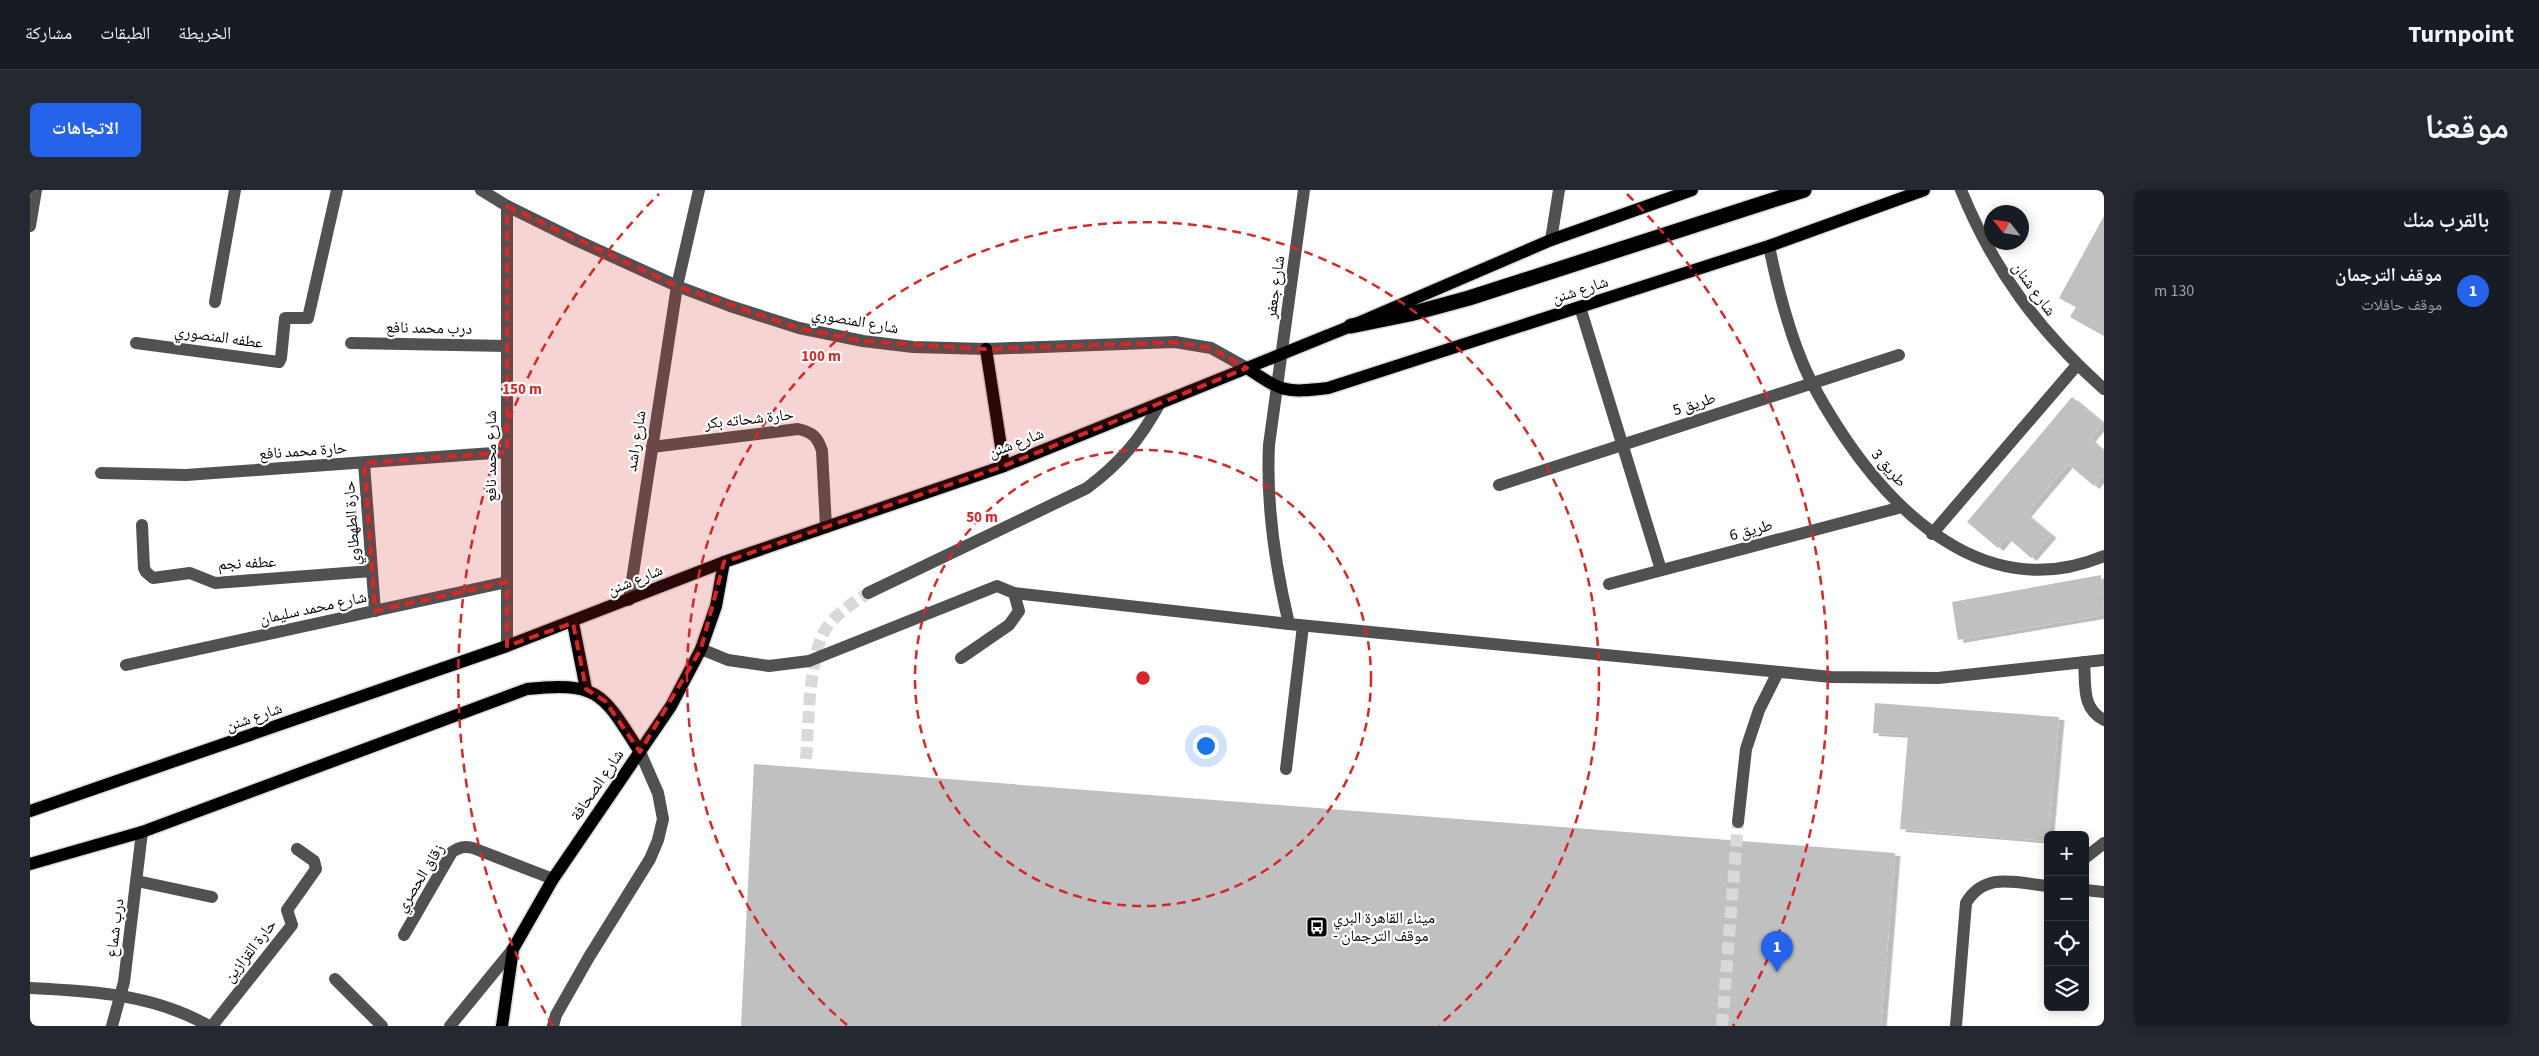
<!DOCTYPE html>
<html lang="ar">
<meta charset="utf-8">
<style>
body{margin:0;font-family:"Source Sans 3","Noto Naskh Arabic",sans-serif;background:#242831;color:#f1f3f6;direction:rtl}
.controls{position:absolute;right:15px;bottom:15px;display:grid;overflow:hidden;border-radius:8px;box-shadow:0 2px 12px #0003}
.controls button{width:45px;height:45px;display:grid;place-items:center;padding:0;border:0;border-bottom:1px solid #363941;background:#171b24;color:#f1f3f6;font:25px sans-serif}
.compass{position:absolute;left:1954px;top:15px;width:45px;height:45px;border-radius:50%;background:#171b24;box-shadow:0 2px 12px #0003;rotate:300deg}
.you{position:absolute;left:1175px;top:555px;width:18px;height:18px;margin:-12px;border:4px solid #fff;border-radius:50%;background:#1a73e8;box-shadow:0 0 0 8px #1a73e833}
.badge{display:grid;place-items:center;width:32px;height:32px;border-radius:50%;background:#2563eb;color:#fff;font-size:16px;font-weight:700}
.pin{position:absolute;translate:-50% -41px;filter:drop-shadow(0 1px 2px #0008)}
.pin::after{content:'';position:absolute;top:26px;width:18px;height:15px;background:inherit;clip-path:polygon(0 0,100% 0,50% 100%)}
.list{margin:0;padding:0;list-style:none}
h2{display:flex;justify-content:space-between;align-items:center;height:65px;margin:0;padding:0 20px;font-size:21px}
h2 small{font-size:16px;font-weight:400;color:#9ea1a6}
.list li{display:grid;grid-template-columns:32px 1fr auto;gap:15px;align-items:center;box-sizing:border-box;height:70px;padding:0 20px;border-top:1px solid #363941}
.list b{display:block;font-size:19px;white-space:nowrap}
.list p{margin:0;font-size:16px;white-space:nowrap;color:#9ea1a6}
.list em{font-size:16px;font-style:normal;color:#9ea1a6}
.icon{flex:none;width:28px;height:28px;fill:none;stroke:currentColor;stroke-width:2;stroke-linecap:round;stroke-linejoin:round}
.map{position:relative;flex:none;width:2074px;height:836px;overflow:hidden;direction:ltr;border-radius:8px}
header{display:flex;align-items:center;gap:30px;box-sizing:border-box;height:70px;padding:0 25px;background:#171b24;border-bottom:1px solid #363941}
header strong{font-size:24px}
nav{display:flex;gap:28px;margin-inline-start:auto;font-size:18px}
.intro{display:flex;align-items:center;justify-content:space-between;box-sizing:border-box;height:120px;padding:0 30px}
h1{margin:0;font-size:35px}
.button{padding:12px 22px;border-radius:8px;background:#2563eb;color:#fff;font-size:18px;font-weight:700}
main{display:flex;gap:30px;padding:0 30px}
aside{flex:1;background:#171b24;border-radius:8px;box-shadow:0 2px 12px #0003}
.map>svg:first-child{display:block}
</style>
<header>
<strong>Turnpoint</strong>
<nav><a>الخريطة</a><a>الطبقات</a><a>مشاركة</a></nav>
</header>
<div class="intro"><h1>موقعنا</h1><a class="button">الاتجاهات</a></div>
<main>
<aside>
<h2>بالقرب منك<small></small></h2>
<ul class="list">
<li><span class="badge">1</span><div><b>موقف الترجمان</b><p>موقف حافلات</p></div><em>130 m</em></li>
</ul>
</aside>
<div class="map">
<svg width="2074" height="836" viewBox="0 0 2074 836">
<defs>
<filter id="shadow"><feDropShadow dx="5.5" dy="3" stdDeviation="0" flood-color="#0004"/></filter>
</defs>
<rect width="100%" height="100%" fill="#fff"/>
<g fill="#c0c0c0" filter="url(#shadow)">
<polygon points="2074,26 2074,146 2040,127 2046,117 2029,108"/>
<polygon points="2042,207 2073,233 2060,249 2074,261 2074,284 2064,296 2038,274 1996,324 2021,345 2001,368 1977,347 1968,358 1937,332"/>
<polygon points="2071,385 2074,425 1928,450 1922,412"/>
<polygon points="1845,513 2029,527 2018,651 1870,639 1878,545 1843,543"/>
<polygon points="724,574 1865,663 1851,836 711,836"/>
</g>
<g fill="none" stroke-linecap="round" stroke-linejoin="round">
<g stroke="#d9d9d9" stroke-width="12" stroke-dasharray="12 6" stroke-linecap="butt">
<path d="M 776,569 C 779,534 778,466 797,437 C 808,422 823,413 838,403"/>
<polyline points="1692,836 1708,632"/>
</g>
<g stroke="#dbdbdb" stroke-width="15">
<g id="major">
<polyline points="956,159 974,276"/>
<path d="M 1217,178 C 1253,202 1255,203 1298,198 L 1739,56 L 1894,0"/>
<polyline points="543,433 556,499"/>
<polyline points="0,621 477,456 694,372 974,276 1321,136 1521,50 1662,0"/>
<path d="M 0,674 L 112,642 L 497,499 C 569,491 573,504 610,562"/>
<polyline points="472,836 483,759 523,689 641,516 671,459 686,416 694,372"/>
</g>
</g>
<g stroke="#dbdbdb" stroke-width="18">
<polyline id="highway" points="1321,136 1380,124 1439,108 1774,0"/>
</g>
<g stroke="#515151" stroke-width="12">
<polyline points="451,0 477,16 548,51 647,96 700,116 769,138 833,151 883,157 956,159 1145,152 1181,158 1217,178"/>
<path d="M 1931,0 C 1964,81 2009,141 2074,199"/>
<polyline points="0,36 6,0"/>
<polyline points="1521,50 1529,0"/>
<path d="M 1739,56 C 1747,95 1756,132 1771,169 C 1782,197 1799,224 1815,248 C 1874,335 1964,412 2074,366"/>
<polyline points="185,112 205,0"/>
<polyline points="1550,117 1631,380"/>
<polyline points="106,153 249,172 251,168 255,128 278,128 307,0"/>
<polyline points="321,153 477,156"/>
<path d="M 622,257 L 768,239 C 782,242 788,247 792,261 L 796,337"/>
<polyline points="334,273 345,421"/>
<polyline points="71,283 156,285 477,262"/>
<polyline points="1469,295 1869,165"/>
<polyline points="112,335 114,378 116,382 123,388 160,383 185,393 342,381"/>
<polyline points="1902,344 2047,175"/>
<polyline points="1579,394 1872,317"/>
<path d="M 838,403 L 1057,298 C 1090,273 1110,250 1130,213"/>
<polyline points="984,403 1259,434 1801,487 1908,488 2074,470"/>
<polyline points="599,410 647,96 669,0"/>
<path d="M 1259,434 C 1245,375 1236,316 1239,255 L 1274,0"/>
<polyline points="477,456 477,16"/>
<polyline points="671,459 698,470 739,476 779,471 967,396 984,403 989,421 979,435 931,468"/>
<path d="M 2054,472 C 2056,495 2051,518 2074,530"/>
<polyline points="96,475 477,392"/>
<polyline points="1256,579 1273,436"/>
<polyline points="1708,632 1716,559 1729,520 1747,484"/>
<polyline points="2055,668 2074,653"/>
<polyline points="107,691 182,707"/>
<polyline points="2055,700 2074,702"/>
<path d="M 374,745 L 422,662 C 430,657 434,656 443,658 L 523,689"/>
<polyline points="305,789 352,836"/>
<path d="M 0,798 C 62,801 123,804 179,836"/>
<polyline points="82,836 94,792 112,642"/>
<polyline points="182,836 262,735 257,720 286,679 284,671 267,659"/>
<polyline points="420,836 483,759"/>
<polyline points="523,836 526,825 559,767 620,669 628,650 633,629 628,603 610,562"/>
<path d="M 1926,836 L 1936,713 C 1955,681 1986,693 2018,696"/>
</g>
<use href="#major" stroke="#000" stroke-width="12"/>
<use href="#highway" stroke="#000" stroke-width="15"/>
</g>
<path fill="#d62828" fill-opacity="0.2" stroke="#d62828" stroke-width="4" stroke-dasharray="10 6" stroke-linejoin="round" d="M 477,16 L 647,96 L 769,138 L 833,151 L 956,159 L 1145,152 L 1181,158 L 1217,178 L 974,276 L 694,372 L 671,459 L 610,562 L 575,511 L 556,499 L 543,433 L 477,456 L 477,392 L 345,421 L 334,273 L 477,262 Z"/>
<g fill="none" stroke="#d62828" stroke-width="2.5" stroke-dasharray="9 6">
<circle cx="1113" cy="488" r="228"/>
<path d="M817 835A456 456 0 1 1 1409 835"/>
<path d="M523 836A685 685 0 0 1 629 4M1597 4A685 685 0 0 1 1703 836"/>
</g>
<defs>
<g id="bus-square" transform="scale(1.125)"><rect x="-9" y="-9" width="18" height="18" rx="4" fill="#000" stroke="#fff"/><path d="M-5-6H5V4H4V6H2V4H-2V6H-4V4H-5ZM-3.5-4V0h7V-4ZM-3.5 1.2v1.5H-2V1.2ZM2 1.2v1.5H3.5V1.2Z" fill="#fff"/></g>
</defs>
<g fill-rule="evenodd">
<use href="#bus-square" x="1287" y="737"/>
</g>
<g text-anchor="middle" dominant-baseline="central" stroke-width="4.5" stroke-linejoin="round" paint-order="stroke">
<g font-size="16" fill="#000" stroke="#fff">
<text transform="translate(1245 97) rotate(-82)">شارع جعفر</text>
<text transform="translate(2004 99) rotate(54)">شارع شنان</text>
<text transform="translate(1550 100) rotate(-18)">شارع شنن</text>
<text transform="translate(825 131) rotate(10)">شارع المنصوري</text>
<text transform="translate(399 138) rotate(1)">درب محمد نافع</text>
<text transform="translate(189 147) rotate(8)">عطفه المنصوري</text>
<text transform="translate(1664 214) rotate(-18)">طريق 5</text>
<text transform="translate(719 229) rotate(-6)">حارة شحاته بكر</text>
<text transform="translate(606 251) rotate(-81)">شارع راشد</text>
<text transform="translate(986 253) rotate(-21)">شارع شنن</text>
<text transform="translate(273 261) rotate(-4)">حارة محمد نافع</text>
<text transform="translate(461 266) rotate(-90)">شارع محمد نافع</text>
<text transform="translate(1859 278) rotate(49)">طريق 3</text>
<text transform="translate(322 333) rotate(-94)">حارة الطهطاوي</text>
<text transform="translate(1721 340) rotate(-15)">طريق 6</text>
<text transform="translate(217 373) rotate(-3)">عطفه نجم</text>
<text transform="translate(605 390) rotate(-22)">شارع شنن</text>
<text transform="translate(283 418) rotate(-12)">شارع محمد سليمان</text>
<text transform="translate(224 527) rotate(-19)">شارع شنن</text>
<text transform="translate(567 595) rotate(-56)">شارع الصحافة</text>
<text transform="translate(390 688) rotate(-58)">زقاق الحصري</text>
<text transform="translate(85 738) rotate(-83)">درب شماع</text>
<text transform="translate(220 761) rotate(-52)">حارة القزازين</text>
</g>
<g font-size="16" fill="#000" stroke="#fff" text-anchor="start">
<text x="1303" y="728">ميناء القاهرة البري<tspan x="1303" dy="18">- موقف الترجمان</tspan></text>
</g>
</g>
<circle cx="1113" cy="488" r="8" fill="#d62828" stroke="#fff" stroke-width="2.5"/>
<g font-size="15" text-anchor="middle" font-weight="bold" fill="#d62828" stroke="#fff" stroke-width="4.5" stroke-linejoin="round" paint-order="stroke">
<text x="791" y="171">100 m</text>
<text x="492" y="204">150 m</text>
<text x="952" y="332">50 m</text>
</g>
</svg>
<div class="controls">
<button>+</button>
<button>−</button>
<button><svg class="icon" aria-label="locate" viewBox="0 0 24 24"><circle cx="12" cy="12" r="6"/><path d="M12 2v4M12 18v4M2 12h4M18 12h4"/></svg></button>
<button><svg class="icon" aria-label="layers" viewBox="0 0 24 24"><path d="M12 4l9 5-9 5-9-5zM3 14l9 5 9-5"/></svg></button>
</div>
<svg class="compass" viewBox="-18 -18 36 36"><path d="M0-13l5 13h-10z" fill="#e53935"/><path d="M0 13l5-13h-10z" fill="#9ea1a6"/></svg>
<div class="you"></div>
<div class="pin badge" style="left:1747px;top:782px">1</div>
</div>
</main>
